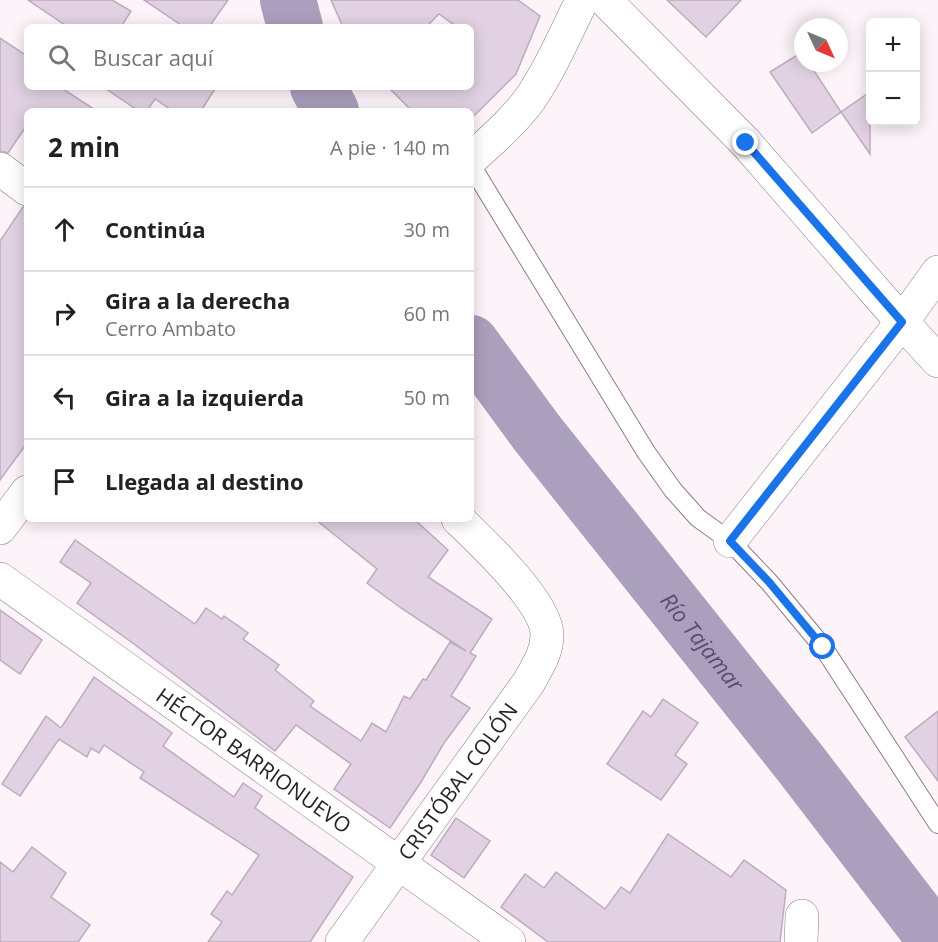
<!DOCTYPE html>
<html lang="es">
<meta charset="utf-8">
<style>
body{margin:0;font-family:"Open Sans",sans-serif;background:#f6f6f6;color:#222}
.controls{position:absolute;right:18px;top:18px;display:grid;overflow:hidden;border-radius:9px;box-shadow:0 3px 15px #0003}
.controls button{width:54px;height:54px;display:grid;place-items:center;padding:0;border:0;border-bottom:2px solid #e0e0e0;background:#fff;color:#222;font:30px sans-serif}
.compass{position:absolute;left:794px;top:18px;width:54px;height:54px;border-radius:50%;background:#fff;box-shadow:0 3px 15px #0003;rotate:134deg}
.stop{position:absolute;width:18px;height:18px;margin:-14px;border:4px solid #1a73e8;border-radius:50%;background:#fff}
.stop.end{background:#1a73e8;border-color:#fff;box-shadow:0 2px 6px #0008}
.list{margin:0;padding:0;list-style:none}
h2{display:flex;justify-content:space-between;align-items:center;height:78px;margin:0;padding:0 24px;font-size:26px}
h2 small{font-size:20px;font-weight:400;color:#767676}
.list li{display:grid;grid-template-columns:39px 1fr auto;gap:18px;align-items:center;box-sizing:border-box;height:84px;padding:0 24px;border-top:2px solid #e0e0e0}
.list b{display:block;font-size:22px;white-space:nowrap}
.list p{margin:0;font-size:20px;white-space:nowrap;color:#767676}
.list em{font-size:20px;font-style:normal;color:#767676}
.icon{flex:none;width:33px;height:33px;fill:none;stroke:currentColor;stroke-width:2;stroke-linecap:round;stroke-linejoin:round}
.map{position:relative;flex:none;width:938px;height:942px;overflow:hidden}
.search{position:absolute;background:#fff;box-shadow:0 3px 15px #0003;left:24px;top:24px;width:450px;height:66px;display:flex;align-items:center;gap:15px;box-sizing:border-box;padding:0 21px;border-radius:9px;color:#767676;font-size:22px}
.panel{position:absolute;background:#fff;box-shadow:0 3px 15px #0003;left:24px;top:108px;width:450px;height:414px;border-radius:9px}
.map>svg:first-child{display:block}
</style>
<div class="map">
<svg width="938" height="942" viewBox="0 0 938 942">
<rect width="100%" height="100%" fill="#fdf4f9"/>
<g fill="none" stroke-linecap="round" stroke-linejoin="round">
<g stroke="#aa9fbc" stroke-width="56">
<polyline points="288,0 295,27"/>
<polyline points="318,87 331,111"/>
<path id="s1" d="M 471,343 L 537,433 L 800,763 L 931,934 L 932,942"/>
</g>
</g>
<g fill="#e1d1e3" stroke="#bcacbe" stroke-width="1.5">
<polygon points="28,0 112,0 131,11 121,27 68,27"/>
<polygon points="144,0 228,0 209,27 184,27"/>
<polygon points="331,0 518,0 540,16 516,74 471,119 471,111 412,111 388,87 471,87 471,27 457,27 439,14 426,27 343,27"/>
<polygon points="667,0 741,0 706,37"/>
<polygon points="0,38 27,56 27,87 60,87 97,111 27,111 27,125 8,153 0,151"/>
<polygon points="802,52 803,63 809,63 841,112 812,133 770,72"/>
<polygon points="103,87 216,87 201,111 173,111 155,99 147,111 139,111"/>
<polygon points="870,92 870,154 841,112"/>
<polygon points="23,207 27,207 27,443 0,480 0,241"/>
<polygon points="315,519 414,519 448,550 428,577 492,619 470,653 476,656 451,696 470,708 444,743 421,782 390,828 334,789 351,764 296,725 275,751 134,644 77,603 91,583 60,562 75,540 195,624 206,608 222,619 224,616 248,633 243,639 279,665 275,670 314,701 310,706 361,741 372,723 386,732 404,696 410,699 423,679 426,680 450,642 466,651 401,608 367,583 377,569"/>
<polygon points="0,610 42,640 20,674 0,660"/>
<polygon points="94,677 172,733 163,746 234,797 243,783 262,796 255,808 353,877 310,942 208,942 222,922 211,914 227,891 232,895 259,855 140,778 144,772 104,745 99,753 91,748 87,757 59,739 20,796 2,784 46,716 61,728"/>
<polygon points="663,699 698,723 675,755 687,764 661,800 607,764 643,711 651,717"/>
<polygon points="938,711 938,781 905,737"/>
<polygon points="456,818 490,841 464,878 431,855"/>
<polygon points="668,834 731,877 744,860 786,890 780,942 548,942 501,907 525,874 544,888 556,872 605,909 621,887 630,893"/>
<polygon points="32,847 66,873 51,897 90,925 78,942 0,942 0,862 13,872"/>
</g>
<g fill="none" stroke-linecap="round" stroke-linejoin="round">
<g stroke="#8f7b87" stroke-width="20">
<polyline id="lane" points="471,165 646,452 673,490 698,518 730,541 769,582 823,647 938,824"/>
</g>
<g stroke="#8f7b87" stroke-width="34">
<g id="street">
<polyline points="605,0 746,143 902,322 938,361"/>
<path d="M 471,159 C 491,141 514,121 530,99 C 551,68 566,33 582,0"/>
<polyline points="0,169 27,189"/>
<polyline points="0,528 27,492"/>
<polyline points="730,541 902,322 938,272"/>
<path id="s2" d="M 0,579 L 509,942"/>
<path id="s3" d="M 342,942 L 529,682 C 537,667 547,653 547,635 C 547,603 481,541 458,519"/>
<polyline points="801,942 802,916"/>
</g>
</g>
<use href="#lane" stroke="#fff" stroke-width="18"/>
<use href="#street" stroke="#fff" stroke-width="33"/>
</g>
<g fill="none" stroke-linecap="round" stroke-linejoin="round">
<polyline stroke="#1a73e8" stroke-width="8" points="746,143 902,322 730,541 769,582 823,647"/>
</g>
<g text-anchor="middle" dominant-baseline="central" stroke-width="4.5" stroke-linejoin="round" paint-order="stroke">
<g font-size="21" fill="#2a2227" stroke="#fff">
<text stroke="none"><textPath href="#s2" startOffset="312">HÉCTOR BARRIONUEVO</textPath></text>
<text stroke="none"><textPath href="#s3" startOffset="198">CRISTÓBAL COLÓN</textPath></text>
</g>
<g font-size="22" font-style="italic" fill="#5b4a75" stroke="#fff">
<text stroke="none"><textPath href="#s1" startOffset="378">Río Tajamar</textPath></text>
</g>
</g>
</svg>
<div class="controls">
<button>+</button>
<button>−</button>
</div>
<svg class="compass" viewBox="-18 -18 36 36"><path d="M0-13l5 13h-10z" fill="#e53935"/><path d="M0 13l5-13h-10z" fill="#767676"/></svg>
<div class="stop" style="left:823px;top:647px"></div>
<div class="stop end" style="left:746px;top:143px"></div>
<div class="search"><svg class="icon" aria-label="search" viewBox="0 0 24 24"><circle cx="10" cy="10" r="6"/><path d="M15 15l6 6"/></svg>Buscar aquí</div>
<section class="panel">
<h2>2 min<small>A pie · 140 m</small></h2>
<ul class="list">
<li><svg class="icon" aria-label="ahead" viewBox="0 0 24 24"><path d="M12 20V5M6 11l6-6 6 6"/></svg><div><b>Continúa</b></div><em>30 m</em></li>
<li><svg class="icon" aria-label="right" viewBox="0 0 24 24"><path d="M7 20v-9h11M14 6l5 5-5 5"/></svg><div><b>Gira a la derecha</b><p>Cerro Ambato</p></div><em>60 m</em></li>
<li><svg class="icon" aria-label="left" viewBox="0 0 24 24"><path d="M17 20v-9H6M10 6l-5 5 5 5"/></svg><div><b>Gira a la izquierda</b></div><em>50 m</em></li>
<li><svg class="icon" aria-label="arrive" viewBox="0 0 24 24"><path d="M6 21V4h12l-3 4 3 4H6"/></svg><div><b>Llegada al destino</b></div></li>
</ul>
</section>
</div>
